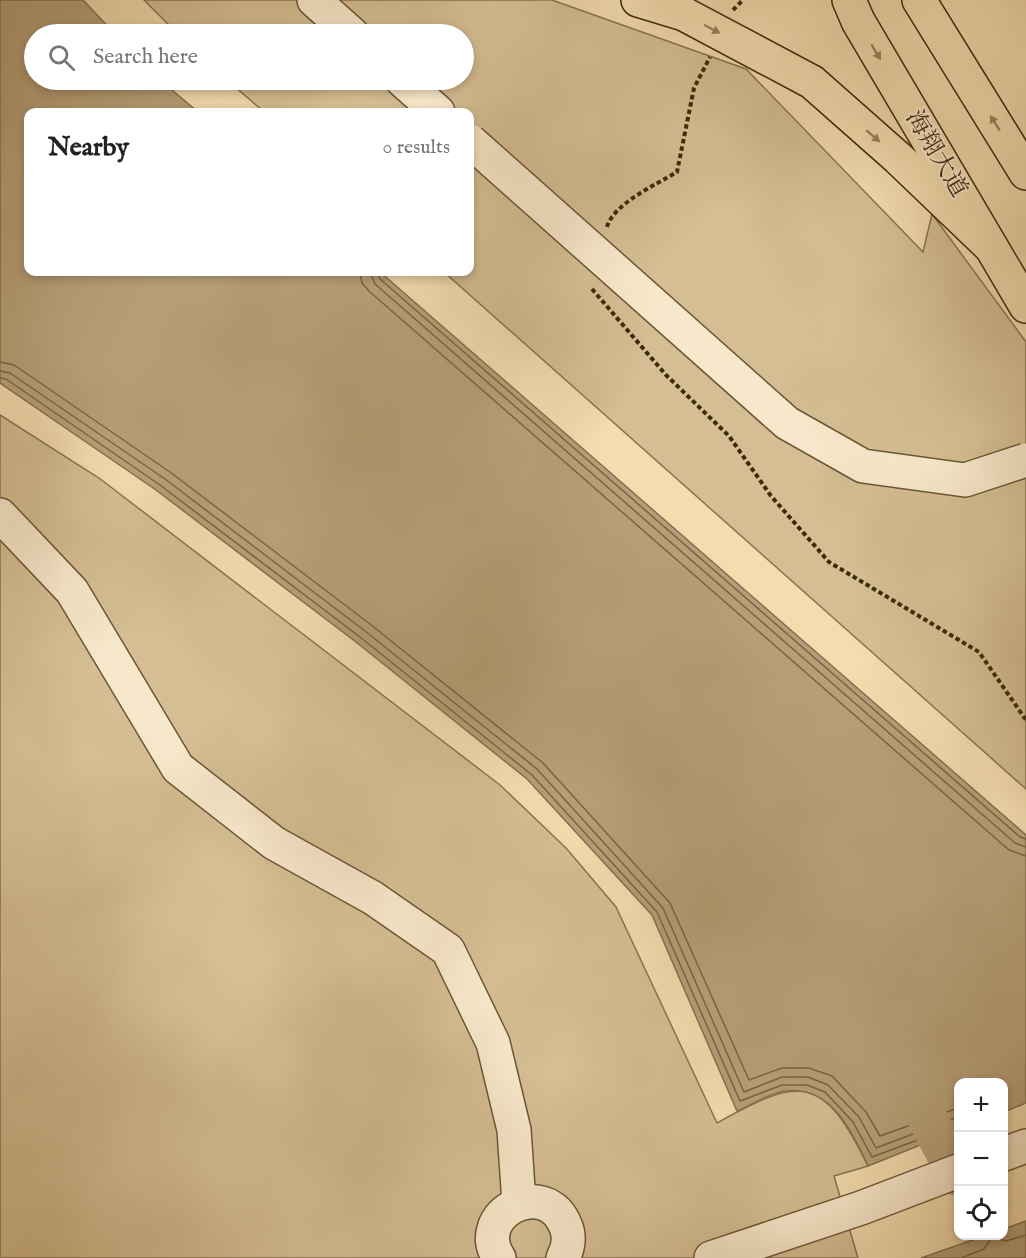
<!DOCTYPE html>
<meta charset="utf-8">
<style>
body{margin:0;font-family:"IM FELL English","Noto Serif SC",serif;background:#f6f6f6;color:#222}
.controls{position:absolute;right:18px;bottom:18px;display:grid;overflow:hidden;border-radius:12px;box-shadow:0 3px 9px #0003}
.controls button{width:54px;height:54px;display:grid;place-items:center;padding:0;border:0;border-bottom:2px solid #e0e0e0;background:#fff;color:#222;font:30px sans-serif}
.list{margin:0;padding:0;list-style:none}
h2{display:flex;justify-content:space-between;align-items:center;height:78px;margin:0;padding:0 24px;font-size:26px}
h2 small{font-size:20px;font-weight:400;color:#767676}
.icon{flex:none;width:33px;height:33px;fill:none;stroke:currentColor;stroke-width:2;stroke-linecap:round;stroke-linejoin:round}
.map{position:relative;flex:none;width:1026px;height:1258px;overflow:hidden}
.search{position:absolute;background:#fff;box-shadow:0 3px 9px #0003;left:24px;top:24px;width:450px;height:66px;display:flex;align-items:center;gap:15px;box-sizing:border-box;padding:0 21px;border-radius:33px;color:#767676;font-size:22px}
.panel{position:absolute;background:#fff;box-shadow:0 3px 9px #0003;left:24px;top:108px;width:450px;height:168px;border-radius:12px}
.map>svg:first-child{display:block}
</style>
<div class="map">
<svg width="1026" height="1258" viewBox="0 0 1026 1258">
<rect width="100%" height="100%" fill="#f4dcaf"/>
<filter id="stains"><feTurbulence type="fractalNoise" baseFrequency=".00333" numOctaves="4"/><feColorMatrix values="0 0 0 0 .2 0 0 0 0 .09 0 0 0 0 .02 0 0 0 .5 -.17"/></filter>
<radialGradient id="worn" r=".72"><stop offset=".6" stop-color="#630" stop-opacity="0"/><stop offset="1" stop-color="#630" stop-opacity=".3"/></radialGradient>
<g fill="#d5be93" stroke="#897450" stroke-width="1.5">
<polygon points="144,0 552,0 746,69 923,252 932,214 1026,342 1026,789 444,272 470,272 470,112 264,112 227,80 464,80 464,34 178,34"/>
<path d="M 0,415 L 99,478 L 500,785 L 566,848 L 616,907 L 717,1123 C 802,1075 823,1075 868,1166 L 834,1176 L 858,1258 L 0,1258 Z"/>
</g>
<g fill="#b69f78" stroke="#86704d" stroke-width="1.5">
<path d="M 0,0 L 83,0 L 115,34 L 34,34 L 34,80 L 160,80 L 198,112 L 28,112 L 28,272 L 380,272 L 1026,835 L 1026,1103 L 1004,1112 L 1004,1082 L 958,1082 L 958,1130 L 868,1166 C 851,1130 831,1085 785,1091 C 769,1093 752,1105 737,1111 L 652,915 L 527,779 L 356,642 L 156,490 L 0,383 Z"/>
<polygon points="1026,1221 1026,1258 921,1258 984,1236 1004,1236 1004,1229"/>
</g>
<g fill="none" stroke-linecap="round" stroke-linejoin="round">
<g stroke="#7a6442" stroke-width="1.5">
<polyline points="360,272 362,283 369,291 1009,850 1026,856"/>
<polyline points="370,272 375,284 1015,843 1026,847"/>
<polyline points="377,272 380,279 1020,837 1026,839"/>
<polyline points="0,362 14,365 170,472 370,624 543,763 670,903 749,1080 782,1068 809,1068 832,1076 866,1112 880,1136 958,1108"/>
<polyline points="0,371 10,373 165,479 365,631 537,769 663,908 744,1092 782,1077 808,1077 828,1085 859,1117 876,1148 958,1117"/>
<polyline points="0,378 6,379 160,485 360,637 532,775 657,912 740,1101 782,1085 807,1085 825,1092 853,1122 872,1157 958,1125"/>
<polyline points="961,1258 984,1249 992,1237 1006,1241 1026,1235"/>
</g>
<polyline stroke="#b69f78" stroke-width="40" points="912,1089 958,1176"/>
<g stroke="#6b5636" stroke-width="36">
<g id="minor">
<polyline points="314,0 352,34"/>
<polyline points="402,80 438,112"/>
<polyline points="0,515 72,591 178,768 274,843 373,898 448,950 493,1043 514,1130 519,1203"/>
<polyline points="1004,1154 1026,1146"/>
<path d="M 499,1258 C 470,1214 546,1174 566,1227 C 570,1237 568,1249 563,1258"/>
<polyline points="711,1258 861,1208 958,1171"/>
</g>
</g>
<g stroke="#3d290d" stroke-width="36">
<g id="highway">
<polyline points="638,0 684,14 812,82 898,158 991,247"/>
<polyline points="849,0 858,21 1026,306"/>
<polyline points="919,0 1026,173"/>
</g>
</g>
<g stroke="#3d290d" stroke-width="4" stroke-dasharray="4.5 3" stroke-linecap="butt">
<polyline points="733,10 743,0"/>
<path d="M 607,227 C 613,204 657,184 677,172 L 694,88 L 710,57"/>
<polyline points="592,289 666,375 729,436 771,496 829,562 979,652 1026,720"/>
</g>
<use href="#minor" stroke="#f8e8cb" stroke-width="33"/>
<use href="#highway" stroke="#f4dcaf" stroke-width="33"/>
<g stroke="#6b5636" stroke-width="36" stroke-linecap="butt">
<polyline id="minor-bridge" points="470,141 787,423 863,466 965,480 1026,460"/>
</g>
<use href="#minor-bridge" stroke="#f8e8cb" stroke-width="33"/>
</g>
<defs><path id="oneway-solid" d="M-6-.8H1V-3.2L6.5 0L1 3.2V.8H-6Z" transform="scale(1.5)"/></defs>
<g fill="#98825e">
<use href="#oneway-solid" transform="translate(712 29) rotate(28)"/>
<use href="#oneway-solid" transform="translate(876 52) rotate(59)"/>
<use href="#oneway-solid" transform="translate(995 123) rotate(-122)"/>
<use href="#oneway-solid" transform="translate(873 136) rotate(41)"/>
</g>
<g text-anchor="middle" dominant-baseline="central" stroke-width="4.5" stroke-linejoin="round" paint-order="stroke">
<g font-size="24" fill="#3d290d" stroke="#f8e8cb">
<text transform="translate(936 154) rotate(59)">海翔大道</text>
</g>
</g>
<rect width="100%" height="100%" filter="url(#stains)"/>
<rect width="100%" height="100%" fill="url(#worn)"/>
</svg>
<div class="controls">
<button>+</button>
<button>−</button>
<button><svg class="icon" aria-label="locate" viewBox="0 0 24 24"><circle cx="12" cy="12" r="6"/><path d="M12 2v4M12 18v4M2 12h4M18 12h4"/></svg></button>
</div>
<div class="search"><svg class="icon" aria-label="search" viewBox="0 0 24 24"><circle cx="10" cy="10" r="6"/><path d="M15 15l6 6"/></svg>Search here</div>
<section class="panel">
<h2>Nearby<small>0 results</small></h2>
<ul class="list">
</ul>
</section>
</div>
